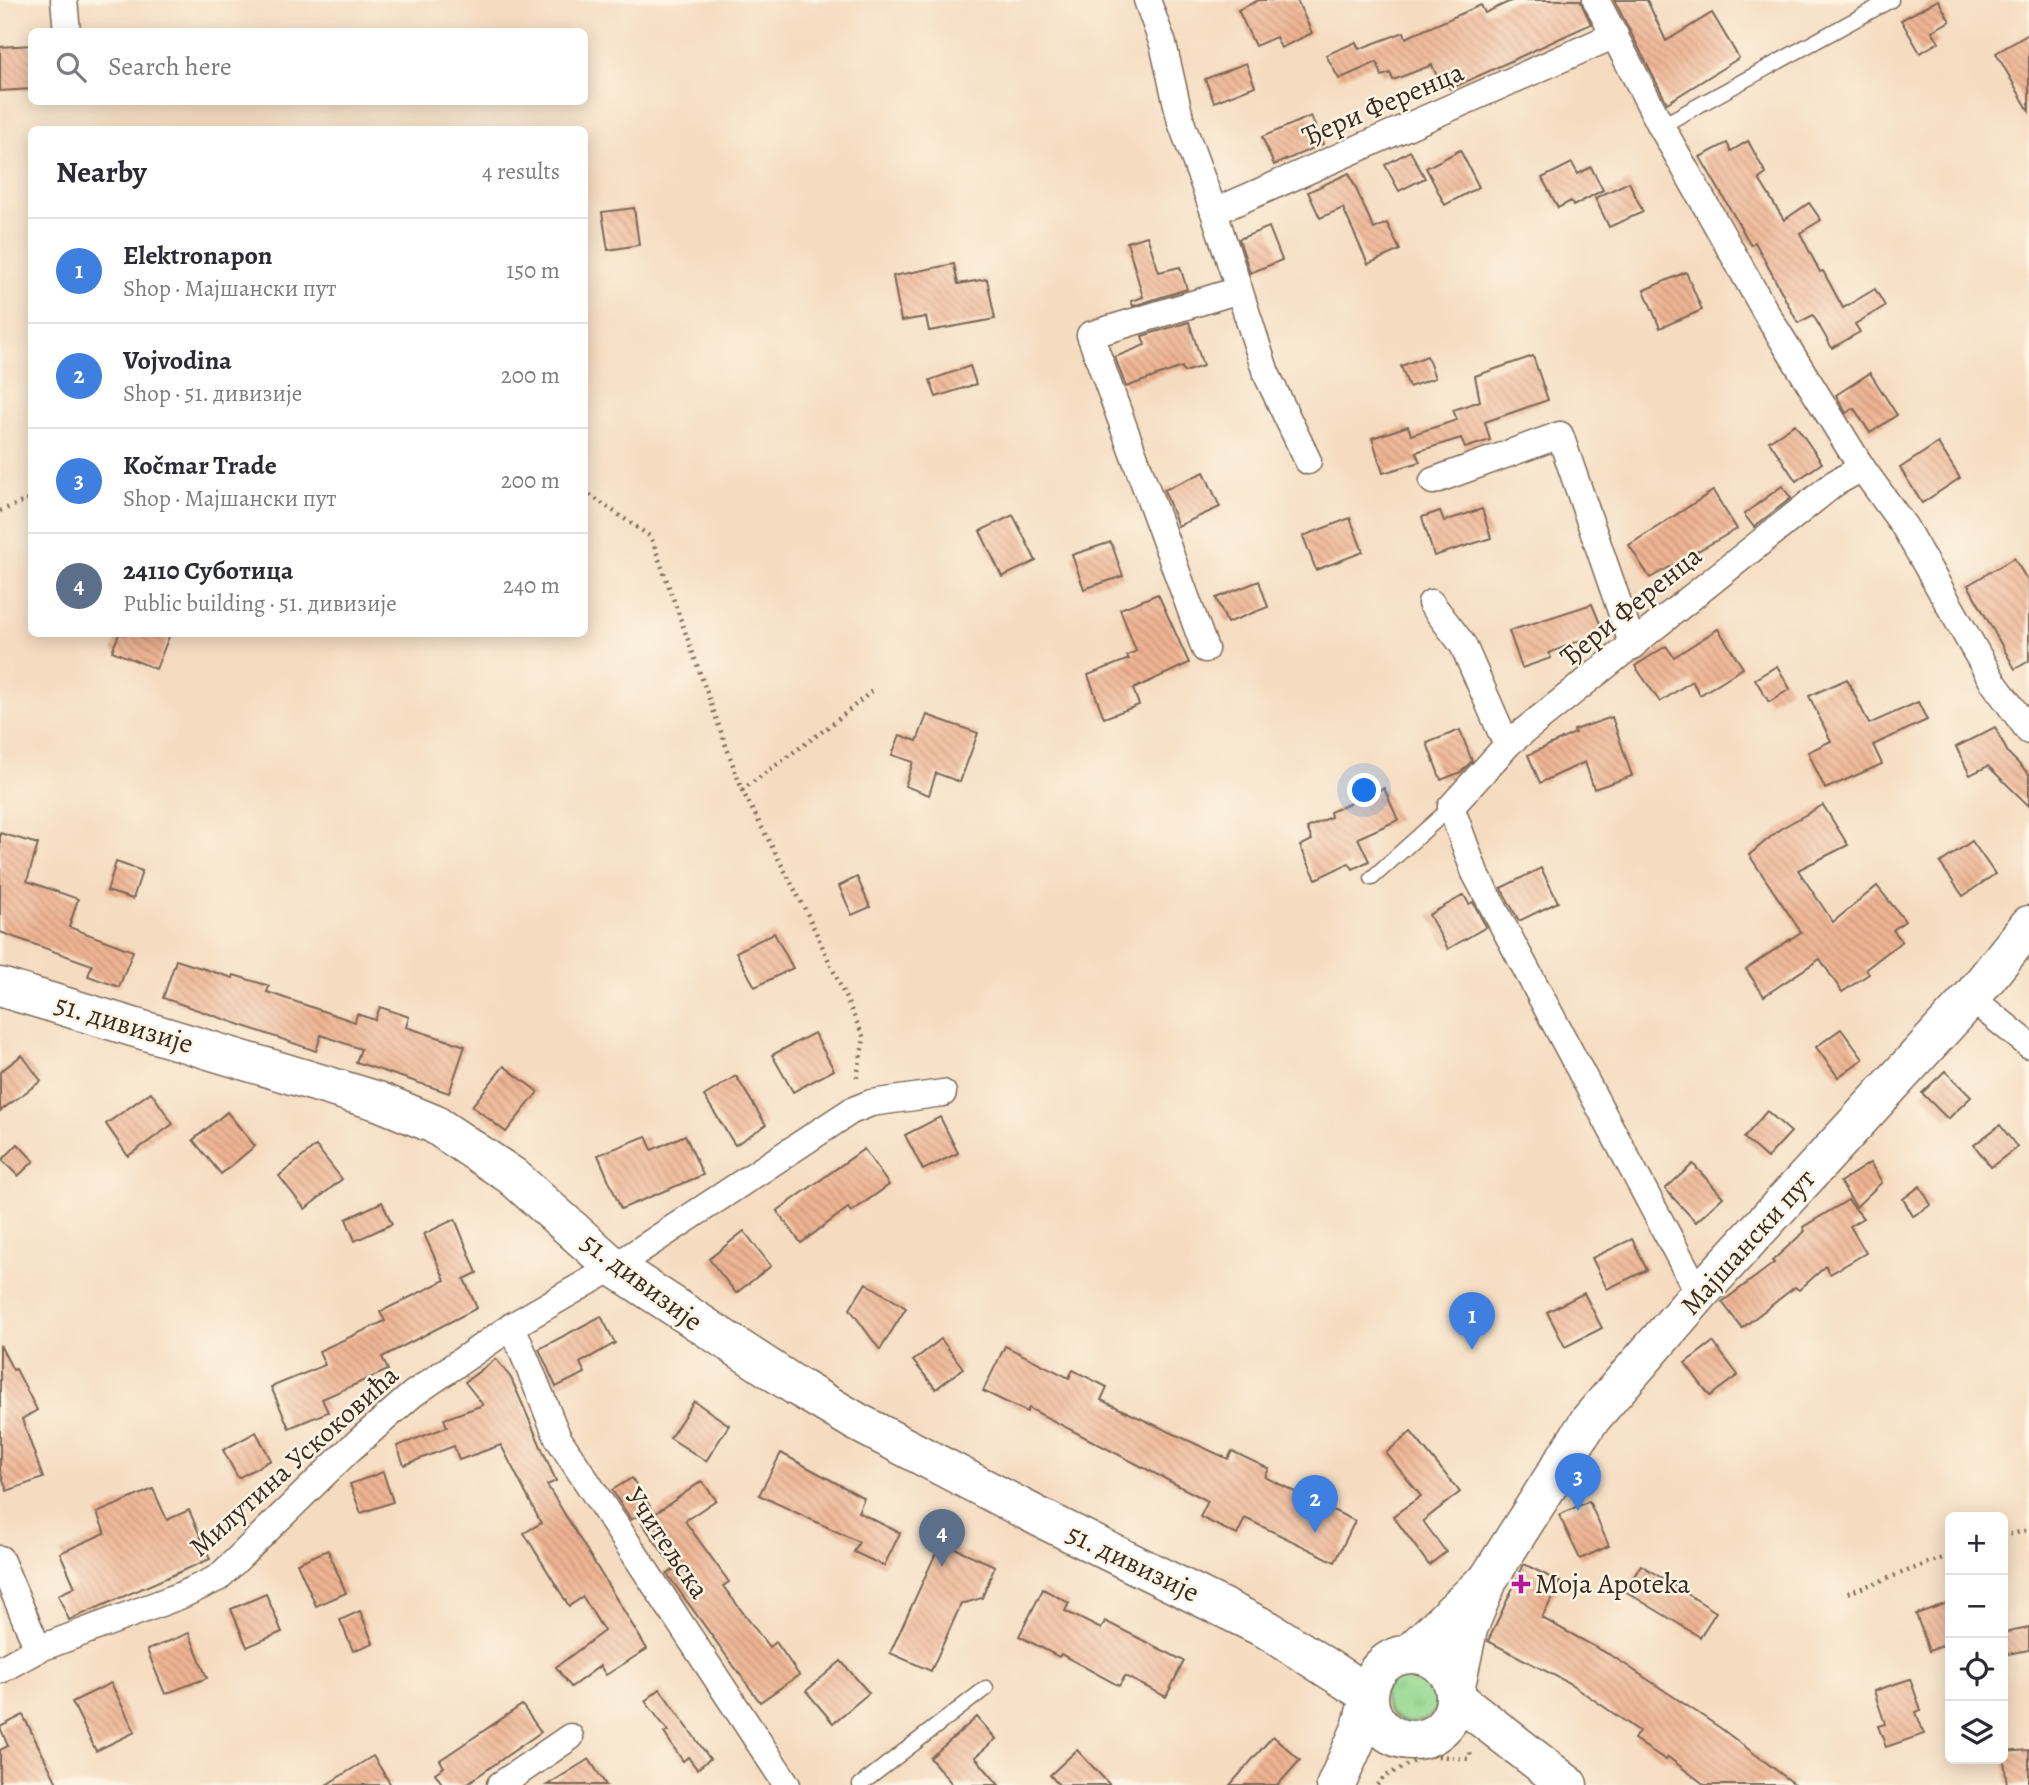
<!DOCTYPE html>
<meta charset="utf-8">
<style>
body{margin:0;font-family:Alegreya,serif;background:#f2f2f3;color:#2b2b33}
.controls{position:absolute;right:21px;bottom:21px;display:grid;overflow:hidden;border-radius:10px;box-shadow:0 4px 18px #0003}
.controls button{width:63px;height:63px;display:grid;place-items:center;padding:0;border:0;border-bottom:2px solid #e1e1e2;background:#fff;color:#2b2b33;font:35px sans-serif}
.you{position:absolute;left:1365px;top:791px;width:24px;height:24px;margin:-18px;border:5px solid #fff;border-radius:50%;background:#1a73e8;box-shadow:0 0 0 10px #1a73e833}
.badge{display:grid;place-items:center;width:46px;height:46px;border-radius:50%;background:#b45309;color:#fff;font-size:23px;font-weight:700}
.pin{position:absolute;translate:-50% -58px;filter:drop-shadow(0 2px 4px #0008)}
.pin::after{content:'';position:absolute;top:37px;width:24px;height:21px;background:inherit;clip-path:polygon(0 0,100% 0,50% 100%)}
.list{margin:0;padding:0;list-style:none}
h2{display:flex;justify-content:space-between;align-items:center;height:91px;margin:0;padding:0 28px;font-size:30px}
h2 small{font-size:23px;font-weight:400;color:#7c7c81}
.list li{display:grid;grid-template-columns:46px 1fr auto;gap:21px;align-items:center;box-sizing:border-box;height:105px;padding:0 28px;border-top:2px solid #e1e1e2}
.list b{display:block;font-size:26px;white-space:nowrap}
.list p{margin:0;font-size:23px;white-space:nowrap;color:#7c7c81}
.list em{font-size:23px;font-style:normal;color:#7c7c81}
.icon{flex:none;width:38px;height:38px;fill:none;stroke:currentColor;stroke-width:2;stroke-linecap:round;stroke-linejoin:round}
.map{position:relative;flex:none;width:2029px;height:1785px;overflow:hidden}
.search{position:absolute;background:#fff;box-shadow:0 4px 18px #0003;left:28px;top:28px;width:560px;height:77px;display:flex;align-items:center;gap:18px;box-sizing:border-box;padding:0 24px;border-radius:10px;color:#7c7c81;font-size:26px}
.panel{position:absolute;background:#fff;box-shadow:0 4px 18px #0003;left:28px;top:126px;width:560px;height:511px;border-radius:10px}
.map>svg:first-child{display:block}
</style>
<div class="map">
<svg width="2029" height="1785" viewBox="0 0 2029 1785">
<defs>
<pattern id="grass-tufts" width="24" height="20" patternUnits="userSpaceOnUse" patternTransform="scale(1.75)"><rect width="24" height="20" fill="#94d890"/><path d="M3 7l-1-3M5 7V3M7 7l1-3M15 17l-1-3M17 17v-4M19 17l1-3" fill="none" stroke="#80ba7c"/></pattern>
<pattern id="building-back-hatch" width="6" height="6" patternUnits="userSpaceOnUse" patternTransform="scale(1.75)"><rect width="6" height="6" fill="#efb493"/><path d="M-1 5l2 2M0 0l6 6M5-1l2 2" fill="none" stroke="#c39377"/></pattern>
</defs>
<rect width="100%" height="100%" fill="#fcf5e5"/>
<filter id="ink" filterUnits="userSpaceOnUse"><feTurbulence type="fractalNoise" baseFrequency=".0143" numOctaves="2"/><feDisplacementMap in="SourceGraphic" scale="14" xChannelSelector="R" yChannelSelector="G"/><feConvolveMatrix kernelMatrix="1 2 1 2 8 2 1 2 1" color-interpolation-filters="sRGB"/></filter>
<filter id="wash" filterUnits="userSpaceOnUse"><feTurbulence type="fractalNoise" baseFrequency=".00686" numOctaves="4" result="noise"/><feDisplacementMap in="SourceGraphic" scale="28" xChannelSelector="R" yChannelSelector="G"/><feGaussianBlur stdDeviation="1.57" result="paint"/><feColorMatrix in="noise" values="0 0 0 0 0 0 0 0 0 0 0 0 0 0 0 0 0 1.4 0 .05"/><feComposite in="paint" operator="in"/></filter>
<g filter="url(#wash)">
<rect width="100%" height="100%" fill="#f5dcc0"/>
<circle fill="url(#grass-tufts)" stroke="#688157" stroke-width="2" cx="1412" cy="1695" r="28"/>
<g id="blocks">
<g fill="url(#building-back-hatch)">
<polygon points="1259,0 1297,0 1312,33 1281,48 1276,37 1255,46 1238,10"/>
<polygon points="1513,0 1580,0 1591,24 1450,89 1445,81 1440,83 1432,65 1393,80 1390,73 1382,76 1377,62 1339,79 1326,55 1356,42 1359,49 1404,32 1406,38 1481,5 1485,13"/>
<polygon points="1614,0 1647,0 1666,41 1712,13 1739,58 1667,103"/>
<polygon points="1938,0 1950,21 1932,31 1939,42 1920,53 1901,20"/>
<polygon points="2029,34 2029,111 1996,53"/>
<polygon points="32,45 32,89 0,91 0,47"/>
<polygon points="1246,63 1255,86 1214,102 1205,79"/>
<polygon points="1311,116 1323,144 1274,165 1262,137"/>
<polygon points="1748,141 1766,174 1759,179 1784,220 1809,203 1821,220 1800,233 1820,272 1823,271 1843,308 1875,289 1885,306 1855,324 1860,332 1832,348 1813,315 1798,323 1755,242 1751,245 1700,157 1727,143 1731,151"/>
<polygon points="1460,150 1479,187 1445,205 1426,168"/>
<polygon points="1410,151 1425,178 1399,191 1385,165"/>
<polygon points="1572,163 1578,174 1591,167 1603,190 1573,206 1571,201 1558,208 1542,178"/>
<polygon points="1349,173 1374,229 1387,223 1400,250 1368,264 1343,208 1320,218 1308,192"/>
<polygon points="1629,182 1643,212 1609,227 1595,198"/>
<polygon points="634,208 639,245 608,250 602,212"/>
<polygon points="1269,227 1282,260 1250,273 1239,239"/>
<polygon points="1147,236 1159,272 1180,267 1187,289 1133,306 1131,301 1143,297 1127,242"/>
<polygon points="954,264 958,284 987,279 995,319 929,331 926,317 901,321 893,276"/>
<polygon points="1686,272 1702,310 1660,328 1644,290"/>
<polygon points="1189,322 1203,366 1184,372 1182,367 1126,387 1115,357 1145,345 1142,336"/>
<polygon points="1427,356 1435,378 1409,387 1401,366"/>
<polygon points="1533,356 1548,400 1485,422 1490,440 1465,448 1461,438 1416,452 1420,462 1383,473 1372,438 1408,426 1411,435 1457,420 1453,410 1480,401 1475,376"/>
<polygon points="970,366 976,384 936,397 930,380"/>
<polygon points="1870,373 1897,415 1870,433 1854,408 1846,413 1836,395"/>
<polygon points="1795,424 1822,463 1796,481 1769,441"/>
<polygon points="1938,443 1960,478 1922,503 1900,468"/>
<polygon points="1204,472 1220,507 1178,526 1164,490"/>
<polygon points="1782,486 1791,498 1754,527 1744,514"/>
<polygon points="1713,491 1737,529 1650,578 1629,545"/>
<polygon points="1482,509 1491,538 1434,556 1422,517 1440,511 1444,521"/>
<polygon points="1013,515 1036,561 1002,577 980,531"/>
<polygon points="1350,518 1363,552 1316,570 1303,536"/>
<polygon points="1111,542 1123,576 1084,589 1072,555"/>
<polygon points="2014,558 2029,583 2029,661 2015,669 1968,585"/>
<polygon points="1259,581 1268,607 1227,623 1216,598"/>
<polygon points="1158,594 1189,663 1133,689 1139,705 1104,718 1088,675 1129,659 1127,656 1136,651 1120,609"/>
<polygon points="1592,604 1603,631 1549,653 1551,658 1522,668 1509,631"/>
<polygon points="1718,629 1743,668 1700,695 1692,681 1660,702 1635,666 1666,646 1674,657"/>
<polygon points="119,634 170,634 156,669 112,651"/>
<polygon points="1777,666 1790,689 1769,702 1755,679"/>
<polygon points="1847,679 1869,724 1918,702 1927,720 1873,745 1882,764 1825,789 1808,752 1831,741 1809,696"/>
<polygon points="927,715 978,733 960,782 936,773 929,795 905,786 913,762 892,755 900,735 917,741"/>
<polygon points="1612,717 1632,776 1594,789 1585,762 1540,783 1528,755 1575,733 1574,730"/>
<polygon points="1995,727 2008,753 2029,774 2029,806 1988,766 1970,775 1956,747"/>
<polygon points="1460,730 1472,761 1461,772 1441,780 1427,743"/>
<polygon points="1384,788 1398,820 1358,838 1369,861 1353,869 1349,863 1316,879 1300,846 1312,840 1307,828 1331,817 1330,812"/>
<polygon points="1823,805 1848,845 1798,870 1833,922 1877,886 1905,921 1893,930 1902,941 1866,969 1869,974 1842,992 1820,959 1764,996 1746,969 1801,932 1749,855 1780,829"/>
<polygon points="0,833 38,844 27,881 78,899 69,927 133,951 119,987 88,976 92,965 0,932"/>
<polygon points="1972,841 1995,874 1963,896 1940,863"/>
<polygon points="116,862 142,871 133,899 107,891"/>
<polygon points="1541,868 1558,902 1519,921 1501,888"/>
<polygon points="857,877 870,907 852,915 839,886"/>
<polygon points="1464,895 1469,904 1473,902 1486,927 1448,949 1429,915"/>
<polygon points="774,933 793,968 755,987 736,952"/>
<polygon points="176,960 233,978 234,975 269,986 267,992 355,1022 357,1014 375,1020 380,1007 409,1017 406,1027 465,1046 449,1093 356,1062 361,1049 321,1035 316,1051 163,998"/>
<polygon points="1841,1029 1863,1059 1838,1077 1816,1047"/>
<polygon points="814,1033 834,1070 793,1092 772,1055"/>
<polygon points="22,1055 41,1081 0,1111 0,1072"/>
<polygon points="504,1066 538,1092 506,1132 472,1106"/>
<polygon points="1945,1071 1971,1097 1948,1119 1922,1093"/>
<polygon points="736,1076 766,1125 735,1145 704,1096"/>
<polygon points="151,1092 173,1124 128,1156 106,1124"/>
<polygon points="1767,1111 1791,1132 1767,1158 1744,1138"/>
<polygon points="227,1112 255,1146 221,1174 193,1140"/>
<polygon points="940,1117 958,1153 923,1170 905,1135"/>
<polygon points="2000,1125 2017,1147 1991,1167 1974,1145"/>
<polygon points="685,1135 703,1175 621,1209 598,1155 646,1136 652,1150"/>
<polygon points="18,1144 34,1161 18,1176 2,1160"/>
<polygon points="316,1146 342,1179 305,1209 279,1176"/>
<polygon points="864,1149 889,1185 851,1212 848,1208 801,1243 777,1211"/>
<polygon points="1870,1163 1882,1182 1856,1207 1840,1182"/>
<polygon points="1693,1164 1723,1197 1696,1222 1665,1189"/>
<polygon points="1920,1186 1931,1205 1913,1216 1903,1199"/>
<polygon points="1848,1200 1863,1218 1850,1226 1866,1253 1830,1274 1826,1266 1799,1290 1795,1287 1742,1328 1722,1302 1774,1263 1772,1261 1805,1231 1803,1227"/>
<polygon points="382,1202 392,1224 355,1241 346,1219"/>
<polygon points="455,1219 477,1273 464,1279 477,1308 382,1357 388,1370 322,1399 328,1412 289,1428 271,1387 325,1365 319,1351 385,1321 380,1312 445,1280 424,1234"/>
<polygon points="744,1231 771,1266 736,1293 709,1259"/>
<polygon points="1632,1239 1647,1270 1607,1289 1592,1258"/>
<polygon points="866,1283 906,1308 880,1350 850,1309"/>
<polygon points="1584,1293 1602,1328 1565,1347 1547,1312"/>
<polygon points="601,1316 615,1343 580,1363 585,1373 556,1387 539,1349"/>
<polygon points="941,1339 963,1368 936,1389 913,1361"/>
<polygon points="1713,1342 1738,1375 1710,1396 1685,1363"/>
<polygon points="0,1345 13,1370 16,1369 37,1410 22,1419 43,1478 7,1491 0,1471"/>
<polygon points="1005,1346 1069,1378 1073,1370 1107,1387 1101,1400 1228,1459 1232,1451 1269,1469 1265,1477 1355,1521 1335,1562 1245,1518 1237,1535 1200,1517 1208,1501 1029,1408 1027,1412 983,1391"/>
<polygon points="496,1359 511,1378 556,1481 547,1485 647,1649 606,1675 600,1666 571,1687 556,1667 604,1631 583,1597 569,1606 524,1533 541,1523 501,1445 459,1460 454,1446 404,1465 397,1446 447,1427 444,1419 483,1405 465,1382"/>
<polygon points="694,1401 729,1425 706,1461 670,1438"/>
<polygon points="256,1432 271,1460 238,1478 223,1450"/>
<polygon points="1411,1432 1460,1492 1423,1521 1446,1552 1429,1565 1393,1516 1421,1496 1386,1453"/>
<polygon points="781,1453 864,1498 858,1512 900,1533 884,1566 854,1552 859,1542 759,1495"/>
<polygon points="383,1472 393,1502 361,1513 350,1484"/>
<polygon points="632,1478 651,1508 631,1520 612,1490"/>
<polygon points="702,1481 716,1500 685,1521 729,1582 723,1586 769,1647 776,1642 799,1675 760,1702 667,1574 674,1569 642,1523"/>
<polygon points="153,1489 167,1520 189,1510 210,1559 69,1620 58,1595 75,1587 60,1553 105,1533 97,1513"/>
<polygon points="1589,1501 1609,1546 1580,1559 1559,1515"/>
<polygon points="941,1542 995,1566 982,1598 961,1604 931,1671 890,1653"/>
<polygon points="328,1550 346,1593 316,1606 297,1563"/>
<polygon points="1524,1564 1560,1582 1542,1618 1614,1657 1719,1727 1796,1785 1705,1785 1668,1757 1666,1760 1634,1739 1639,1731 1571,1684 1488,1641"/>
<polygon points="1641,1565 1716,1612 1700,1637 1625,1591"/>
<polygon points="1043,1589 1069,1603 1065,1611 1101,1629 1105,1621 1184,1661 1166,1697 1125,1676 1119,1686 1061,1654 1059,1657 1019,1636"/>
<polygon points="266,1594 282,1632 247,1647 231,1609"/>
<polygon points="1950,1602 1950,1643 1929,1651 1916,1614"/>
<polygon points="360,1611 373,1643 353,1651 340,1620"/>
<polygon points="2029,1628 2029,1650 2003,1655 2003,1633"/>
<polygon points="189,1633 207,1678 165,1694 147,1650"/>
<polygon points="841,1661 869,1693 833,1723 806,1691"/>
<polygon points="1910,1679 1921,1710 1916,1712 1924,1734 1886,1747 1878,1726 1885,1724 1874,1691"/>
<polygon points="111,1683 135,1732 96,1751 72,1702"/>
<polygon points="660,1689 710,1759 697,1769 688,1757 683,1761 664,1733 668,1731 645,1701"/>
<polygon points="522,1705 541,1732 465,1785 443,1785 435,1773 444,1767 440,1760"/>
<polygon points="23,1715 58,1785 0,1785 0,1750 8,1746 0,1727"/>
<polygon points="977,1717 996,1739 975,1757 999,1785 953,1785 930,1758"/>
<polygon points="1273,1736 1300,1760 1278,1785 1230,1785"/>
<polygon points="1077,1750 1110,1785 1059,1785 1050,1775"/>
<polygon points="2029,1750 2029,1785 2007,1785 2003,1752"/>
<polygon points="373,1756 391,1785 326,1785"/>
<polygon points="589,1759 606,1785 547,1785"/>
</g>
</g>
</g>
<g filter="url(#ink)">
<use href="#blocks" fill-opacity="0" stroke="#7c6857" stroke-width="2"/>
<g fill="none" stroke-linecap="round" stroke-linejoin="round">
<g stroke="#7c6857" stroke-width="17">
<g id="lane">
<polyline points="1661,126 1891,0"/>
<polyline points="1372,878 1451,807"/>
<polyline points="860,1785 986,1688"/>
</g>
</g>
<g stroke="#7c6857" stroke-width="29">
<g id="street">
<polyline points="64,0 67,32"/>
<polyline points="1147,0 1163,44 1181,122 1214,212 1266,373 1308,461"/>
<polyline points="1596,0 1661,126 1769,318 1862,468 1904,526 1993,682 2029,731"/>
<polyline points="1214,212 1615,35"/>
<polyline points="1433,481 1560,435 1633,646"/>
<polyline points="1431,603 1463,645 1502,734 1509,743"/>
<polyline points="1205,649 1090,335 1239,290"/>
<polyline points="1971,998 2029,1045"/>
<polyline points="1699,1294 1475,873 1451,807 1509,743 1835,483 1862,468"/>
<polyline points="512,1326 558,1438 787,1785"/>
<polyline points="0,1559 38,1649"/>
<polyline points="0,1670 38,1649 182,1595 218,1578 350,1449 413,1394 512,1326 614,1267 851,1111 871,1103 943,1093"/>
<polyline points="500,1785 570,1737"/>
</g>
</g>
<g stroke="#7c6857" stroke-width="41">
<g id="secondary">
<polyline points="0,987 378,1101 434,1124 512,1176 614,1267 796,1386 857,1422 1039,1517 1268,1630 1369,1695"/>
<polyline points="1410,1653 1480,1586"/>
<circle cx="1412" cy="1697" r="43"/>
<polyline points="1455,1690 1468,1629 1489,1578 1589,1421 1699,1294 1971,998 2029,925"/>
<polyline points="1455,1697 1568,1785"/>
<polyline points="1336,1785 1361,1728 1368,1702"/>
</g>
</g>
<g stroke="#7c6857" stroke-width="4.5" stroke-dasharray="2 5" stroke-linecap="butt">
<polyline points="584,491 651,537 742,790 807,913 864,1038 856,1082"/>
<polyline points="0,511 32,498"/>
<polyline points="742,790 831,725 872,691"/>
<polyline points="2003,1536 2029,1530"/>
<polyline points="1848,1593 1950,1555"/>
<polyline points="1377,1785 1384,1777 1426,1755 1468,1759 1472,1750"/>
</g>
<use href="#lane" stroke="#fff" stroke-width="14"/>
<use href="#street" stroke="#fff" stroke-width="26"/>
<use href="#secondary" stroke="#fff" stroke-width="38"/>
</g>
</g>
<path fill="#b5179e" stroke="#fcf5e5" stroke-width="2.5" d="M1517.5 1573.5h7v7h7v7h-7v7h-7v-7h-7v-7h7z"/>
<g text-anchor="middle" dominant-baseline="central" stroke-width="5" stroke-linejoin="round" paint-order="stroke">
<g font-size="28" fill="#3b2a1e" stroke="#fcf5e5">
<text transform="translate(1383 104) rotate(-23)">Ђери Ференца</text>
<text transform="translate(1631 606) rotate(-39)">Ђери Ференца</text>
<text transform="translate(124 1024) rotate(17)">51. дивизије</text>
<text transform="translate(1748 1242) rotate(-48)">Мајшански пут</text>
<text transform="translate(642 1282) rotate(37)">51. дивизије</text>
<text transform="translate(294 1461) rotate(-42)">Милутина Ускоковића</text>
<text transform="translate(667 1543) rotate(56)">Учитељска</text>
<text transform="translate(1133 1563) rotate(26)">51. дивизије</text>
</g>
<g font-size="28" fill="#3b2a1e" stroke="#fcf5e5" text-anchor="start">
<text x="1535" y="1584">Moja Apoteka</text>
</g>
</g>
</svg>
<div class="controls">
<button>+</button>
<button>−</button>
<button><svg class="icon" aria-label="locate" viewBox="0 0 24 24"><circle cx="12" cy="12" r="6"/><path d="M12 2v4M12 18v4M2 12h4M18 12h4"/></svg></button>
<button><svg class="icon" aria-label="layers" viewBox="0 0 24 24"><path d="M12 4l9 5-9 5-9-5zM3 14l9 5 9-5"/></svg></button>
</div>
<div class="you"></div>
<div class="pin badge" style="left:1472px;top:1350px;background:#3f7fe0">1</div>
<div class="pin badge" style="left:1315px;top:1533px;background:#3f7fe0">2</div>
<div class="pin badge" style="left:1578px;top:1511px;background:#3f7fe0">3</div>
<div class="pin badge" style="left:942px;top:1567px;background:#5c6f8a">4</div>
<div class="search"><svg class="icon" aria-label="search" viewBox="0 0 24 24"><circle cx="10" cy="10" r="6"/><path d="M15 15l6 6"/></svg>Search here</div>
<section class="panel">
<h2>Nearby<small>4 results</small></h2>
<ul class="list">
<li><span class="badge" style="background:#3f7fe0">1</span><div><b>Elektronapon</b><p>Shop · Мајшански пут</p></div><em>150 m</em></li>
<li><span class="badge" style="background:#3f7fe0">2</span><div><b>Vojvodina</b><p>Shop · 51. дивизије</p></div><em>200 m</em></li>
<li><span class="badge" style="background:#3f7fe0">3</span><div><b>Kočmar Trade</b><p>Shop · Мајшански пут</p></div><em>200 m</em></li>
<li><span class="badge" style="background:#5c6f8a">4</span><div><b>24110 Суботица</b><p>Public building · 51. дивизије</p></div><em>240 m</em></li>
</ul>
</section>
</div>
